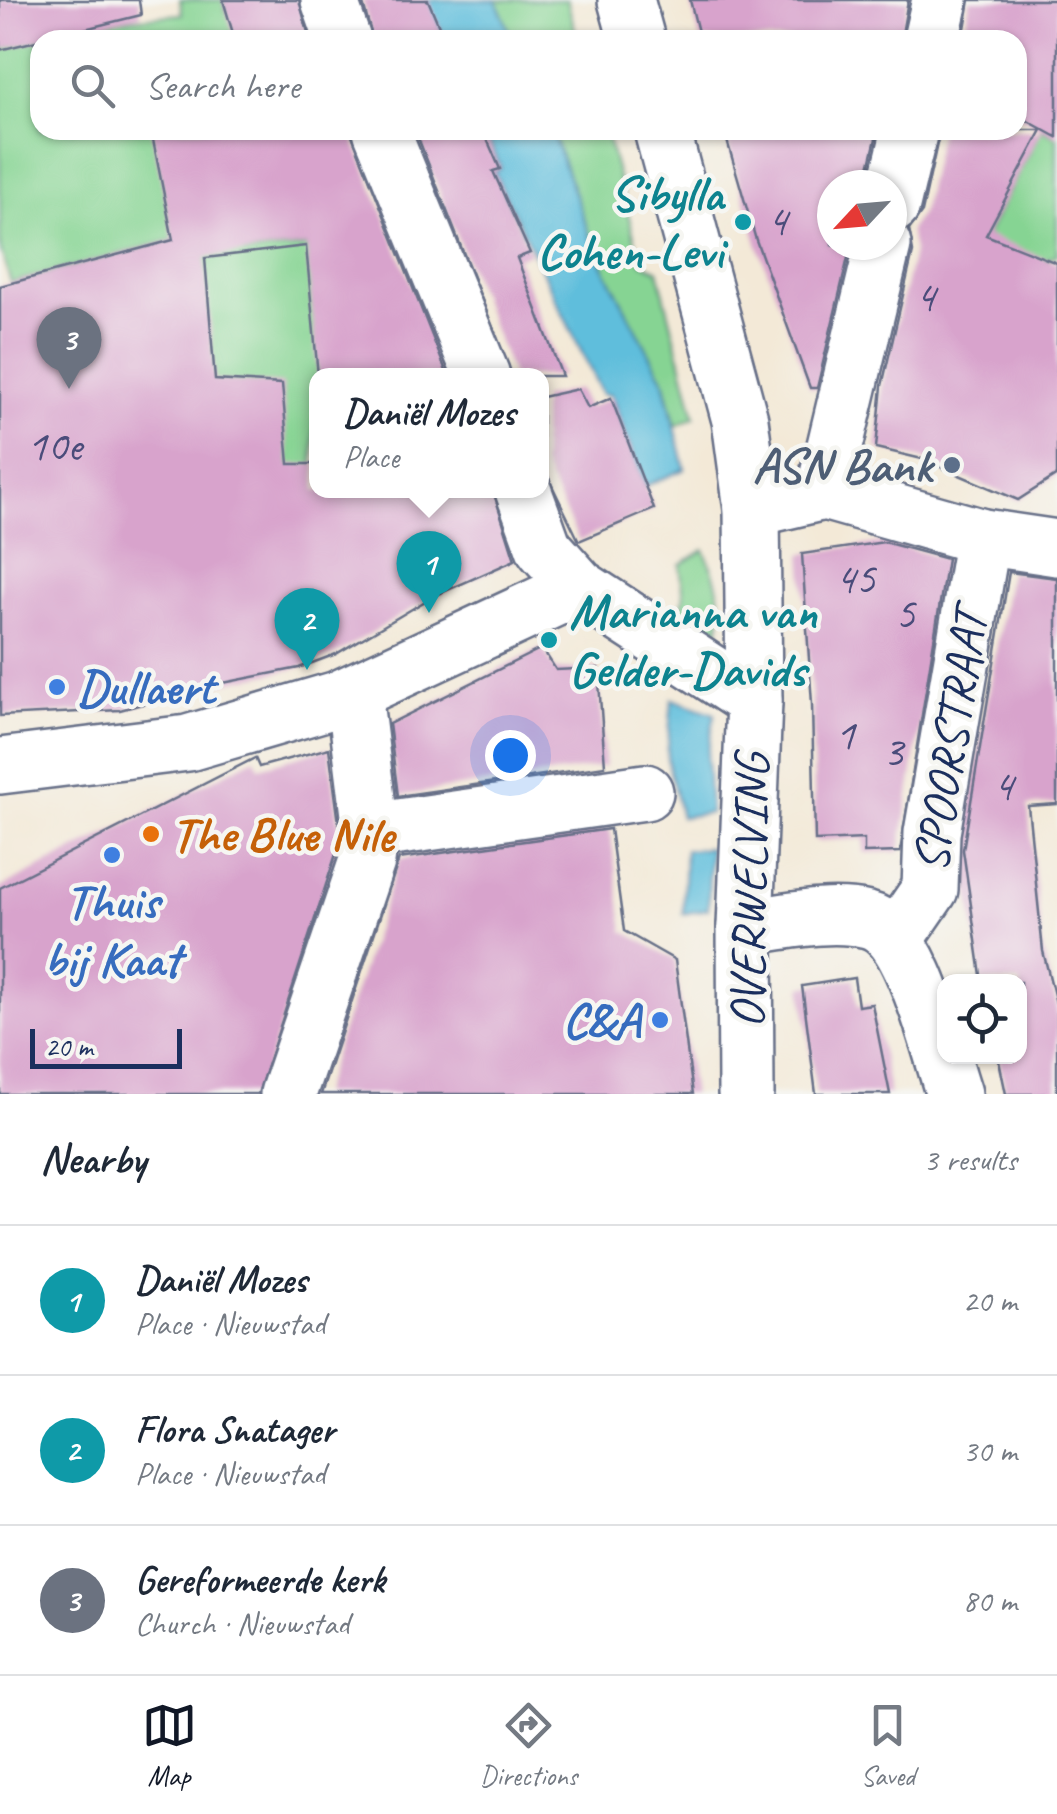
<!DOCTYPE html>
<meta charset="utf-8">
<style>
body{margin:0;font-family:Caveat,sans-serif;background:#f2f2f3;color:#1f2937}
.controls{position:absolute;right:30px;bottom:30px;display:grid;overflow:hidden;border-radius:20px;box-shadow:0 2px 8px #0004}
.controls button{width:90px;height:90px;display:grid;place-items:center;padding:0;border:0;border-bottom:2px solid #e0e1e3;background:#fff;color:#1f2937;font:50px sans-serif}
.compass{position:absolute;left:817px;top:170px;width:90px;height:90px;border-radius:50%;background:#fff;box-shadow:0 2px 8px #0004;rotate:244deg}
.scale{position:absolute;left:30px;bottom:25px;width:152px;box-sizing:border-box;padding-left:10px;border:5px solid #1b2f5e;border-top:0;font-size:28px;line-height:35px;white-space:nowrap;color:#1b2f5e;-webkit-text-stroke:8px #f6f6f2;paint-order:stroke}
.you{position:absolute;left:510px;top:755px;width:35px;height:35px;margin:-25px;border:8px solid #fff;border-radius:50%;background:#1a73e8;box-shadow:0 0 0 15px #1a73e833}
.badge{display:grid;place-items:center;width:65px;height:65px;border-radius:50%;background:#111827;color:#fff;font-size:32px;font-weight:700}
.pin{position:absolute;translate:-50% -82px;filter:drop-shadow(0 2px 5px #0008)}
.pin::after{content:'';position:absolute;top:52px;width:35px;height:30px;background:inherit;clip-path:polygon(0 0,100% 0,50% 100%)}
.popup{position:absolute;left:309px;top:368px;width:240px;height:130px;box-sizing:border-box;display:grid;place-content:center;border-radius:20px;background:#fff;filter:drop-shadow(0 2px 8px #0005);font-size:32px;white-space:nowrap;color:#747a83}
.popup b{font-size:38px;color:#1f2937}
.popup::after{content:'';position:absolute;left:50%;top:100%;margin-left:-20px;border:20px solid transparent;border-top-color:#fff}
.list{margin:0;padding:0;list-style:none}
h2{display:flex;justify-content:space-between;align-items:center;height:130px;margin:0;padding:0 40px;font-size:42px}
h2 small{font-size:32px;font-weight:400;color:#747a83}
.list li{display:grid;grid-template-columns:65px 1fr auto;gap:30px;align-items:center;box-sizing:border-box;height:150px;padding:0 40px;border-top:2px solid #e0e1e3}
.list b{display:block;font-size:38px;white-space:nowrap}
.list p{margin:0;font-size:32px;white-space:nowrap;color:#747a83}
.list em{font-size:32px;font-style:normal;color:#747a83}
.icon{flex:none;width:55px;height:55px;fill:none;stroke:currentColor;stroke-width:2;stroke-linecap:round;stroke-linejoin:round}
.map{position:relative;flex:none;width:1057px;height:1094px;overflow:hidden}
.search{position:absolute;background:#fff;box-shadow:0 2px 8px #0004;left:30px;right:30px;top:30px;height:110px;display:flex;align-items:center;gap:25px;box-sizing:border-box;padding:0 35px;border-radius:30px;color:#747a83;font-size:38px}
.sheet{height:580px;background:#fff}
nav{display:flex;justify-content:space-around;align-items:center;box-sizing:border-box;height:140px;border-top:2px solid #e0e1e3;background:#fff;font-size:28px;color:#747a83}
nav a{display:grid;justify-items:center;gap:5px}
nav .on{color:#111827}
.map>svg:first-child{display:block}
</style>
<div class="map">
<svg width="1057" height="1094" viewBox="0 0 1057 1094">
<rect width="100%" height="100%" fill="#f6f6f2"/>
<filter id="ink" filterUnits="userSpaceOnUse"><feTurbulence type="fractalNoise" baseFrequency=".01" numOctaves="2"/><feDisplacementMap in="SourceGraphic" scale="20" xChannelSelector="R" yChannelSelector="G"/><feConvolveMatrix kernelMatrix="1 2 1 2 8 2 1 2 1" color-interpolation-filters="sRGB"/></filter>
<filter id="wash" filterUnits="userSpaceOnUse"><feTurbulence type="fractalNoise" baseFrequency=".0048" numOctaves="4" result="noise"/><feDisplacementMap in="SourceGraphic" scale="40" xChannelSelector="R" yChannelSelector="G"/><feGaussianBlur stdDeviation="2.25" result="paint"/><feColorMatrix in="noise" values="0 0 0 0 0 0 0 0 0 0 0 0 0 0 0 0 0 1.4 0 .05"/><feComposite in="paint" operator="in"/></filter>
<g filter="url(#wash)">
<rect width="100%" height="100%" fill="#f3e9d7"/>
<g fill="#86d493" stroke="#508278" stroke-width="2.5">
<polygon points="180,0 223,0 226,11 230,11 235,40 40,40 40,130 273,130 245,253 313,246 326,375 316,376 312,505 211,380 173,240 11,283 0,248 0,49 119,20 182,14"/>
<polygon points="496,0 567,0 578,40 513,40"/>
<polygon points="1042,129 1057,137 1057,255 1030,266 986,235"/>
<polygon points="551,130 603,130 607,136 641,262 658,270 695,417 676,426 664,381 597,255"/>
<path d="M 704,550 C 719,581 727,613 714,646 L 675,629 L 684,597 L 680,565 Z"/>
</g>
<g fill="#5ebedc" stroke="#3c769d" stroke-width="2.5">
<polygon points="425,0 496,0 513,40 446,40"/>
<polygon points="484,130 551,130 597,255 664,381 685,469 645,486 611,395 602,394 494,172 501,168"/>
<polygon points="672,699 715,714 707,756 710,813 681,817 667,759"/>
<polygon points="710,848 708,909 683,914 685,850"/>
</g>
<g id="blocks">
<g fill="#d8a3cc">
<polygon points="0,0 139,0 141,15 0,50"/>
<polygon points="223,0 299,0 310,40 235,40"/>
<polygon points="362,0 428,0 445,40 373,40"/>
<polygon points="690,0 908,0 901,40 700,40"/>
<polygon points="970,0 1057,0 1057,137 1017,115 1017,40 963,40"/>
<polygon points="151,130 350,130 448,376 318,376 306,246 205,258 215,380 282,384 289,464 316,464 316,490 493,490 515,560 432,597 336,654 299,668 218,684 120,710 0,716 0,286 173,240"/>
<polygon points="415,130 483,130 500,169 493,171 530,253 517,258 562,376 512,376"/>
<polygon points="724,130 878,130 865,185 832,185 832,245 851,245 817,388 810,388 756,240"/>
<polygon points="940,130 1042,130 986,235 1057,263 1057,475 1018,500 922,459 876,448 882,386 913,252 909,230 922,212"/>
<polygon points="578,389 588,408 611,398 654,509 579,541 542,465 542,397"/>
<polygon points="884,542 947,559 900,852 864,853 864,839 815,841 812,704 802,554"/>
<polygon points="1009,572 1057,578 1057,804 1028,806 1043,951 1057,1007 1057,1094 1006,1094 998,1056 1020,1056 1020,982 982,982 963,850"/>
<polygon points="542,648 556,670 598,668 605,766 398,796 389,724"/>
<polygon points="329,748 340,831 336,854 258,1094 0,1094 0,888 255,758 259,767"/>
<polygon points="610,829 624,931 675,960 693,1094 321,1094 399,859"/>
<polygon points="854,978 858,1006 872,1004 890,1094 816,1094 802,986"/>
</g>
</g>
</g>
<g filter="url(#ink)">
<use href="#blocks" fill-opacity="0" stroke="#677088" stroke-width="2.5"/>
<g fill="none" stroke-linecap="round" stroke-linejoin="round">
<g stroke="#677088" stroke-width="60">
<g id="minor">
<polyline points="329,0 343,40"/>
<polyline points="626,0 637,40"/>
<polyline points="931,40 940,0"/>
<polyline points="381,130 482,376"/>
<polyline points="662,130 740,420 752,509 754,701 745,927 746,1094"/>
<polyline points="892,205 910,130"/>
<polyline points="523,490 544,548 579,587 754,701"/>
<polyline points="824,492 883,245"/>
<polyline points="752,509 824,492 983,537 1057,548"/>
<polyline points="0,766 188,743 338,699 579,587"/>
<polyline points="371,831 645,792"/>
<path d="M 745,927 C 784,922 829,911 868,920 C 914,931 939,1051 954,1094"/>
<polyline points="897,937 930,889 932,833 983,537"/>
<polyline points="288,1094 367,861 371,831 354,693"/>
</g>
</g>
<use href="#minor" stroke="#fff" stroke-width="55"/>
</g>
</g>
<g fill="#0f9aa8" stroke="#f6f6f2" stroke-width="4">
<circle cx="743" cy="222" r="10"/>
<circle cx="549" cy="640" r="10"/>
</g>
<circle fill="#5c6f8a" stroke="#f6f6f2" stroke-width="4" cx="952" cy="465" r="10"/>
<g fill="#3f7fe0" stroke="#f6f6f2" stroke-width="4">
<circle cx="57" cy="687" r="10"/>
<circle cx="112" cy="855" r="10"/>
<circle cx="660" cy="1020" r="10"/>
</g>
<circle fill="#e8710a" stroke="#f6f6f2" stroke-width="4" cx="151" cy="834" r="10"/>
<g text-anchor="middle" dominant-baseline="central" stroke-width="9" stroke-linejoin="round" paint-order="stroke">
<g font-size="45" fill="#4a4c7a">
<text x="777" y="220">4</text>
<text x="925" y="296">4</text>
<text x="54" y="445">10e</text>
<text x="855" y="578">45</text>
<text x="905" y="613">5</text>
<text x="845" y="734">1</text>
<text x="893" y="751">3</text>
<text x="1003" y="785">4</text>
</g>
<g font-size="50" font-weight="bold" fill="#0d838f" stroke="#f6f6f2" text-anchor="end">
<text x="723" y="193">Sibylla<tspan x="723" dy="58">Cohen-Levi</tspan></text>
<text x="569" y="611" text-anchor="start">Marianna van<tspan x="569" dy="58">Gelder-Davids</tspan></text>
</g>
<g font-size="50" font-weight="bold" fill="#4e5e75" stroke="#f6f6f2" text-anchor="end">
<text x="932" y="465">ASN Bank</text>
</g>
<g font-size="50" font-weight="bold" fill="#366cbe" stroke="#f6f6f2" text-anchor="start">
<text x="77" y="687">Dullaert</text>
<text x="112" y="901" text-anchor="middle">Thuis<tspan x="112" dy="58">bij Kaat</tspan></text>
<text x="640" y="1020" text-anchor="end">C&amp;A</text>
</g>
<g font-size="50" fill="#1b2f5e" stroke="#f6f6f2">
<text transform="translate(950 741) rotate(-81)">SPOORSTRAAT</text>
<text transform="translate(749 891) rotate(-89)">OVERWELVING</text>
</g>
<g font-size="50" font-weight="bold" fill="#c56008" stroke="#f6f6f2" text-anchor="start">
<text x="171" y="834">The Blue Nile</text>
</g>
</g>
</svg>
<div class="controls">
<button><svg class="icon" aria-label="locate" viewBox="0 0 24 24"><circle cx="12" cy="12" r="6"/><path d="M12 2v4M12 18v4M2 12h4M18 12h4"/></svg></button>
</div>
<svg class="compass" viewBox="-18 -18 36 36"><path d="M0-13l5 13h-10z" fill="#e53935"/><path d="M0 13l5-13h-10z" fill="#747a83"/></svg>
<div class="scale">20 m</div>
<div class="you"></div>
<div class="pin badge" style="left:429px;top:613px;background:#0f9aa8">1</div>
<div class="popup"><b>Daniël Mozes</b>Place</div>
<div class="pin badge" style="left:307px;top:670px;background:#0f9aa8">2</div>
<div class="pin badge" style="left:69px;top:389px;background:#6b7280">3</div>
<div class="search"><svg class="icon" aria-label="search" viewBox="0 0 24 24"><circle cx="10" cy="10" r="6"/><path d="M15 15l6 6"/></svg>Search here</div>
</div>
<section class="sheet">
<h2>Nearby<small>3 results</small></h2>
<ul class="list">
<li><span class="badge" style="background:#0f9aa8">1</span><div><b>Daniël Mozes</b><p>Place · Nieuwstad</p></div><em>20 m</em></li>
<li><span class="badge" style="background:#0f9aa8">2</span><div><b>Flora Snatager</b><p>Place · Nieuwstad</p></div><em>30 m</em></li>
<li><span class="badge" style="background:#6b7280">3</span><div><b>Gereformeerde kerk</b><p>Church · Nieuwstad</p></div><em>80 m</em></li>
</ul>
</section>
<nav>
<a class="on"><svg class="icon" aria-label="map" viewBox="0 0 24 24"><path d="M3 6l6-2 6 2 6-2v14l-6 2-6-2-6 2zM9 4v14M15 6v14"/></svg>Map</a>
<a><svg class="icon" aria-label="directions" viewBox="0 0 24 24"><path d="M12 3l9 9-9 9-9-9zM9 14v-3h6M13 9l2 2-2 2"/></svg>Directions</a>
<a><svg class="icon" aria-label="saved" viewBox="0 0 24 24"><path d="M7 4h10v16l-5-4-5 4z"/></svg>Saved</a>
</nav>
